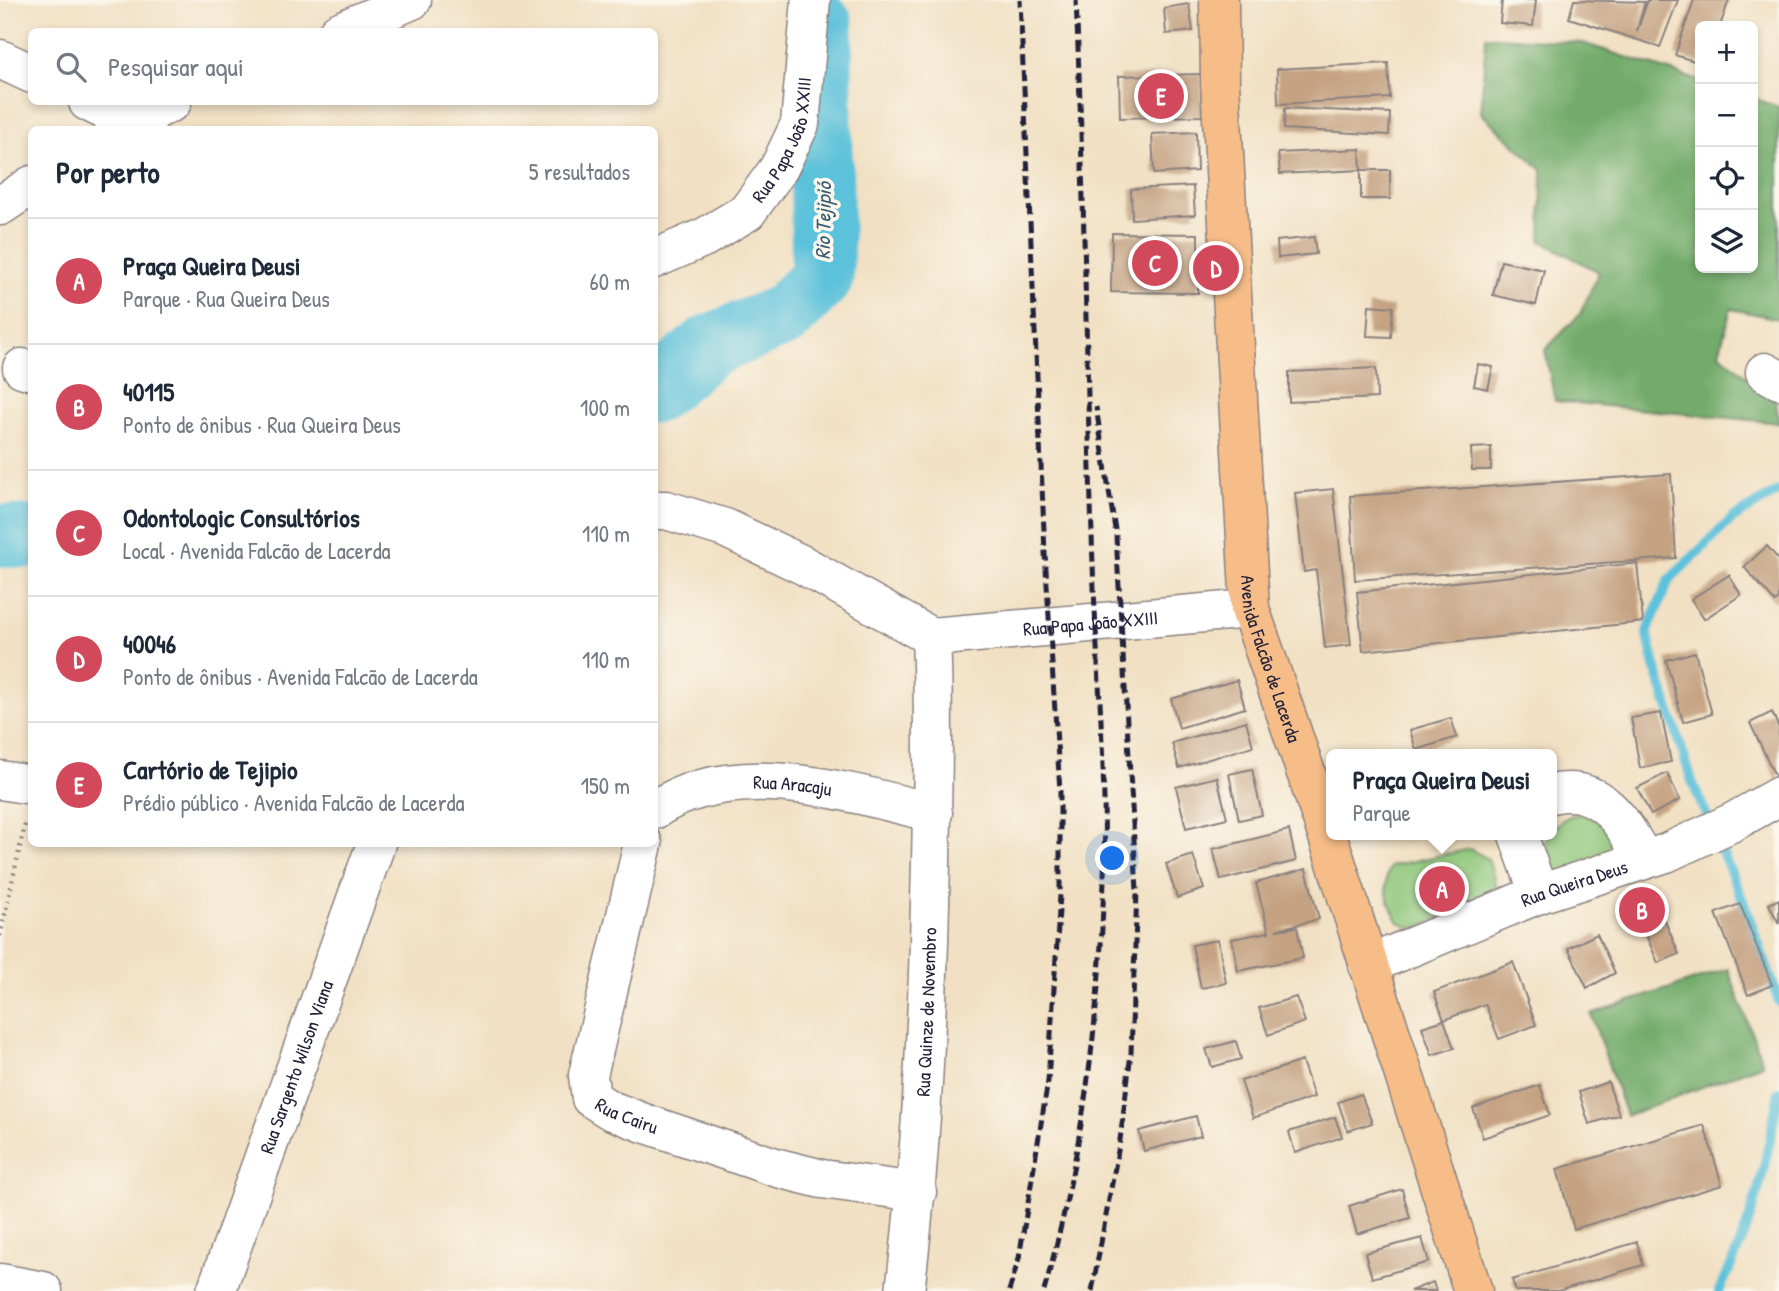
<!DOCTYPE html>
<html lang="pt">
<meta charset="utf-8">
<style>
body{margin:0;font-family:"Patrick Hand",sans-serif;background:#f6f6f7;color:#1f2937}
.controls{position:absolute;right:21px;top:21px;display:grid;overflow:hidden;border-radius:10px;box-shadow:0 4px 10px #0003}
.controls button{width:63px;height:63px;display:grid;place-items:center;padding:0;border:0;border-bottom:2px solid #e0e1e3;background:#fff;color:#1f2937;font:35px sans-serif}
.you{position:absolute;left:1113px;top:859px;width:24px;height:24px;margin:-18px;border:5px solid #fff;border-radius:50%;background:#1a73e8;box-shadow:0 0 0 10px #1a73e833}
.badge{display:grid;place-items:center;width:46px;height:46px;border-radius:50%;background:#d1495b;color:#fff;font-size:23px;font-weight:700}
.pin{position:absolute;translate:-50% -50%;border:4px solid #fff;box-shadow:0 2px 7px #0006}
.popup{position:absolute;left:1326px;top:749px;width:231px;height:91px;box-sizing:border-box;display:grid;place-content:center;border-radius:10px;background:#fff;filter:drop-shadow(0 2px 5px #0005);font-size:23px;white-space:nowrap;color:#747a83}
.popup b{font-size:26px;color:#1f2937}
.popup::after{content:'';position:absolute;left:50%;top:100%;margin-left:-14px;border:14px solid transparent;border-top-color:#fff}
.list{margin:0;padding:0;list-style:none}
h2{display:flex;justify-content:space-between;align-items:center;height:91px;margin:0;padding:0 28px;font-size:30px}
h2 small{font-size:23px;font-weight:400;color:#747a83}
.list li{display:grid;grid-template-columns:46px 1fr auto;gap:21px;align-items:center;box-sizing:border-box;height:126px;padding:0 28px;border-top:2px solid #e0e1e3}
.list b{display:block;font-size:26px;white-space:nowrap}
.list p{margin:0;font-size:23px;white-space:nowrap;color:#747a83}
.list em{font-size:23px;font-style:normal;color:#747a83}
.icon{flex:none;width:38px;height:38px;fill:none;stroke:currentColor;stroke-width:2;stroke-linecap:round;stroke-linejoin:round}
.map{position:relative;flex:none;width:1779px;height:1291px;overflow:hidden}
.search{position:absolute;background:#fff;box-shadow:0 4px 10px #0003;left:28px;top:28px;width:630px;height:77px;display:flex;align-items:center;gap:18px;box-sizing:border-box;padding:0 24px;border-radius:10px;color:#747a83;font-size:26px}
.panel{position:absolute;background:#fff;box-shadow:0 4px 10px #0003;left:28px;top:126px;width:630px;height:721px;border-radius:10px}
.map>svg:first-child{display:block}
</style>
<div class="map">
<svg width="1779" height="1291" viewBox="0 0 1779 1291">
<rect width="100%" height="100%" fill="#fbf7ec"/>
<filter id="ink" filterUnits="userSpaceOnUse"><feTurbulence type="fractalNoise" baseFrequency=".0143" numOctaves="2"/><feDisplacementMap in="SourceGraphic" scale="14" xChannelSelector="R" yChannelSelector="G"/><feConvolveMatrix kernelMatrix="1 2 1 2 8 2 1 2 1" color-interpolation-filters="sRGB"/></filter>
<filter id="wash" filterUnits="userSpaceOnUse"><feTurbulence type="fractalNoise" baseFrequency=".00686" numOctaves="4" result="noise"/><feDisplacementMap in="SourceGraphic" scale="28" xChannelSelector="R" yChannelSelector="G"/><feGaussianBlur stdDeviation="1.57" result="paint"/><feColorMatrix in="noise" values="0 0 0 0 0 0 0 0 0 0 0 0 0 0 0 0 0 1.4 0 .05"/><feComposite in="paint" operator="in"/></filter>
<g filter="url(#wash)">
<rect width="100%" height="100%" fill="#f1e0c3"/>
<g fill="#8dc67a" stroke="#58745a" stroke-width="2">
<path d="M 1579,814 L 1599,819 L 1625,846 L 1553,881 C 1550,875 1544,866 1542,860 C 1539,841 1560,815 1579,814 Z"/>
<path d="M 1470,849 L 1488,859 L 1498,892 L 1413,929 L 1399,922 C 1389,907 1380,881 1391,866 Z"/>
</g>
<g fill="#72ab6a" stroke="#4a6652" stroke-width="2">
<polygon points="1486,36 1583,43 1700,81 1700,268 1753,268 1753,98 1779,107 1779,319 1731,309 1719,353 1776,401 1779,423 1555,401 1545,350 1580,314 1599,272 1541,241 1542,170 1481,113"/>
<polygon points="1728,969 1763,1064 1626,1116 1591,1014"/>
</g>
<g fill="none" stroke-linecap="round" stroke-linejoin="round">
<g stroke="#5cc1da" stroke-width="10">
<polyline points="1779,491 1732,519 1669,580 1647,632 1655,666 1693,784 1744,903 1779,1002"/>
<path d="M 1719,1291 C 1755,1220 1765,1168 1779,1092"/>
</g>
<g stroke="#5cc1da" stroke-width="63">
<path d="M 654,392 L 709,346 L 785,315 L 822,277 C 824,193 818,109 822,25"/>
<polyline points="0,536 32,537"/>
</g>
</g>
<g id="blocks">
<g fill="#c5a282">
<polygon points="1502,0 1536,0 1533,26 1500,23"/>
<polygon points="1574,0 1645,2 1637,31 1648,0 1678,0 1660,47 1569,18"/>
<polygon points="1694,0 1729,0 1720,26 1700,26 1700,63 1675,55"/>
<polygon points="1189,4 1193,31 1166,34 1164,8"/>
<polygon points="1388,63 1390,98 1278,104 1277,69"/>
<polygon points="1201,74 1202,116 1120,118 1119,76"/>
<polygon points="1285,108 1390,113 1389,135 1284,129"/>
<polygon points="1196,132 1197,171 1154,174 1152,134"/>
<polygon points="1360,149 1361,170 1280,174 1278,153"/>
<rect x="1361" y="170" width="29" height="29"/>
<polygon points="1193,186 1195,215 1132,219 1131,189"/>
<polygon points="1112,233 1198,234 1198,293 1111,292"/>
<polygon points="1314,237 1316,254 1278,258 1277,241"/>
<polygon points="1501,261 1544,270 1536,305 1493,295"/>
<polygon points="1369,305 1393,307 1391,337 1367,336"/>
<polygon points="1478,364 1493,367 1488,389 1474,386"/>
<polygon points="1376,368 1377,398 1289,402 1289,372"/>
<polygon points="1491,447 1491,470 1472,470 1471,448"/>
<polygon points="1671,474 1676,558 1355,580 1350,496"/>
<polygon points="1333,489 1351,645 1325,648 1316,570 1304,572 1295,493"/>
<polygon points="1767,546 1779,560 1779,599 1775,602 1744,567"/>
<polygon points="1637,563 1643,622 1363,651 1357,592"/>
<polygon points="1729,575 1741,595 1704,619 1691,599"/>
<polygon points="1695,652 1712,714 1683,722 1666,660"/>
<polygon points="1237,680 1245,708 1179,728 1171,699"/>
<polygon points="1772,712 1779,728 1779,784 1750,723"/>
<polygon points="1661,713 1671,762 1640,768 1631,718"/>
<polygon points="1451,718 1457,737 1416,750 1410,730"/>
<polygon points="1246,721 1253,746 1179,768 1172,743"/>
<polygon points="1252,769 1262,815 1239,820 1229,774"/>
<polygon points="1667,773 1680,800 1651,815 1637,788"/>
<polygon points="1217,777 1227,818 1186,828 1176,787"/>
<polygon points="1289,830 1296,861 1221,880 1213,849"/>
<polygon points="1193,855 1204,889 1177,898 1166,864"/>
<polygon points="1306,869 1319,919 1276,930 1297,927 1303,958 1238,971 1232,939 1269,932 1256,883"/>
<polygon points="1779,899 1779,924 1769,904"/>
<polygon points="1740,904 1772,985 1748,995 1716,913"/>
<polygon points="1662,914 1679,954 1658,963 1641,923"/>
<polygon points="1597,934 1615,973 1587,988 1568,948"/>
<polygon points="1218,940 1226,983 1201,988 1192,945"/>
<polygon points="1513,962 1536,1025 1499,1039 1485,1004 1444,1020 1434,992"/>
<polygon points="1296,997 1305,1022 1268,1035 1259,1008"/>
<polygon points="1444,1020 1454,1048 1432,1055 1422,1027"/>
<polygon points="1236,1041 1241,1059 1212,1067 1206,1049"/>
<polygon points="1302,1061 1314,1097 1253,1118 1241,1081"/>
<polygon points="1608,1082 1619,1115 1589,1124 1579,1092"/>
<polygon points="1540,1085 1550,1115 1483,1138 1473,1108"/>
<polygon points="1361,1094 1372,1123 1348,1131 1338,1102"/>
<polygon points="1196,1116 1201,1136 1144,1151 1139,1131"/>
<polygon points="1335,1117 1342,1137 1295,1153 1289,1132"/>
<polygon points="1704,1125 1722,1185 1574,1229 1557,1169"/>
<polygon points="1402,1189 1410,1218 1357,1234 1349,1206"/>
<polygon points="1422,1238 1429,1262 1372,1278 1365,1253"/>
<polygon points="1637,1242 1643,1265 1558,1291 1516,1291 1512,1280"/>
<polygon points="1433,1282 1436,1291 1410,1291"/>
</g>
</g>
</g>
<g filter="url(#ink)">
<use href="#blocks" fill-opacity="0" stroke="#8a817f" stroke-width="2"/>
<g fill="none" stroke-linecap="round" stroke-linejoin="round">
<g stroke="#8a817f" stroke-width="41">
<g id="minor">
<polyline points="338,32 412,0"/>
<polyline points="0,59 32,74"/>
<polyline points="88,102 146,130"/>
<polyline points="114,130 172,102"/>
<polyline points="0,206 32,185"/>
<path id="s1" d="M 654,259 L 705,237 L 747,212 L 779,168 L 800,124 L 811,0"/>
<polyline points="22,368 32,371"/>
<polyline points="1765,372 1779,380"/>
<path id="s2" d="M 654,510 L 666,510 L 725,528 L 803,565 L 931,637 L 1250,609"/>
<polyline points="0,780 32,785"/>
<path d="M 1552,794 C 1601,783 1622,821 1643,858"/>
<path id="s3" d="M 654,810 C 734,757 847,791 933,813"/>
<polyline points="1518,835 1539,894"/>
<path id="s4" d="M 643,844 L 588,1075 L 591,1098 L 610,1110 L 644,1123 L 778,1168 L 822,1179 L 917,1192"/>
<path id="s5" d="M 1368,965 L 1539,894 L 1666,853 L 1733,822 L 1779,796"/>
<polyline points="0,1283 43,1291"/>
<path id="s6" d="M 216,1291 L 376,844"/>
<path id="s7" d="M 905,1291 C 921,1162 927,1033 930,903 C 932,814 935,726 931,637"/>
</g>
</g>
<g stroke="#8a817f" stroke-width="41">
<g id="major">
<path id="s8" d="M 1219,0 L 1220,83 L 1250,609 L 1327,834 L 1473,1291"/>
</g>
</g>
<polyline stroke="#8a817f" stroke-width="4.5" stroke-dasharray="2 5" stroke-linecap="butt" points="0,936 26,820"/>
<use href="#minor" stroke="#fff" stroke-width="38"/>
<use href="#major" stroke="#f7bd88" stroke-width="38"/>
<g stroke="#22223b" stroke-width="5" stroke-dasharray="10 5" stroke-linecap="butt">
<polyline points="1009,1291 1019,1258 1048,1081 1060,895 1060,791 1045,553 1020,0"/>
<path d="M 1044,1291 C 1082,1159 1100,1016 1104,879 C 1107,764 1095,649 1092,534 C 1086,356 1084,178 1076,0"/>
<polyline points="1092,1291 1120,1140 1131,1053 1137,891 1116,536 1096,407"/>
</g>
</g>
</g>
<g text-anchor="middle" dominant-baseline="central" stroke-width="7" stroke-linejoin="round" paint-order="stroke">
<g font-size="19" fill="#22223b" stroke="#fbf7ec">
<text stroke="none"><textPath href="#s1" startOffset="187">Rua Papa João XXIII</textPath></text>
<text stroke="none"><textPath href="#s2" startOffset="467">Rua Papa João XXIII</textPath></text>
<text stroke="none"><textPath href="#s8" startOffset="663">Avenida Falcão de Lacerda</textPath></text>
<text stroke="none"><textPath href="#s3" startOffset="144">Rua Aracaju</textPath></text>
<text stroke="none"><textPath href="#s5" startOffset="222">Rua Queira Deus</textPath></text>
<text stroke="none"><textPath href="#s7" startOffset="280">Rua Quinze de Novembro</textPath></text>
<text stroke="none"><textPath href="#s6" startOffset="238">Rua Sargento Wilson Viana</textPath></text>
<text stroke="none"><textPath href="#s4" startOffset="301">Rua Cairu</textPath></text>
</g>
<g font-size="21" font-style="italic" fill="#365a73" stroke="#fbf7ec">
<text transform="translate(823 221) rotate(-89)">Rio Tejipió</text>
</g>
</g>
</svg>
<div class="controls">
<button>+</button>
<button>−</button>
<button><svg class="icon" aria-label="locate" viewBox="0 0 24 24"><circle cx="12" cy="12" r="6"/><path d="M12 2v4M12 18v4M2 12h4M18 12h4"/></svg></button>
<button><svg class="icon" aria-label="layers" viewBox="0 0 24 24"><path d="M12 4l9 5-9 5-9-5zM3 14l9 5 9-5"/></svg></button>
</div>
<div class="you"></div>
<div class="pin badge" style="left:1442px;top:889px">A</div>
<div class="popup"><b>Praça Queira Deusi</b>Parque</div>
<div class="pin badge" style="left:1642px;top:910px">B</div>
<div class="pin badge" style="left:1155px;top:263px">C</div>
<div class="pin badge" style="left:1216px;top:268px">D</div>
<div class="pin badge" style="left:1161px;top:96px">E</div>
<div class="search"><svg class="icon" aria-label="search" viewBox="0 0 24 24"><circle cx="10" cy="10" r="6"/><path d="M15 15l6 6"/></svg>Pesquisar aqui</div>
<section class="panel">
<h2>Por perto<small>5 resultados</small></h2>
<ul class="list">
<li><span class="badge">A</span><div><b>Praça Queira Deusi</b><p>Parque · Rua Queira Deus</p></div><em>60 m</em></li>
<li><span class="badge">B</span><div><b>40115</b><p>Ponto de ônibus · Rua Queira Deus</p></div><em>100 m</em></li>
<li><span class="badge">C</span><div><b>Odontologic Consultórios</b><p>Local · Avenida Falcão de Lacerda</p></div><em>110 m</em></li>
<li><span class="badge">D</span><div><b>40046</b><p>Ponto de ônibus · Avenida Falcão de Lacerda</p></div><em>110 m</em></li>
<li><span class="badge">E</span><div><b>Cartório de Tejipio</b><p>Prédio público · Avenida Falcão de Lacerda</p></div><em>150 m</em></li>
</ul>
</section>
</div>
